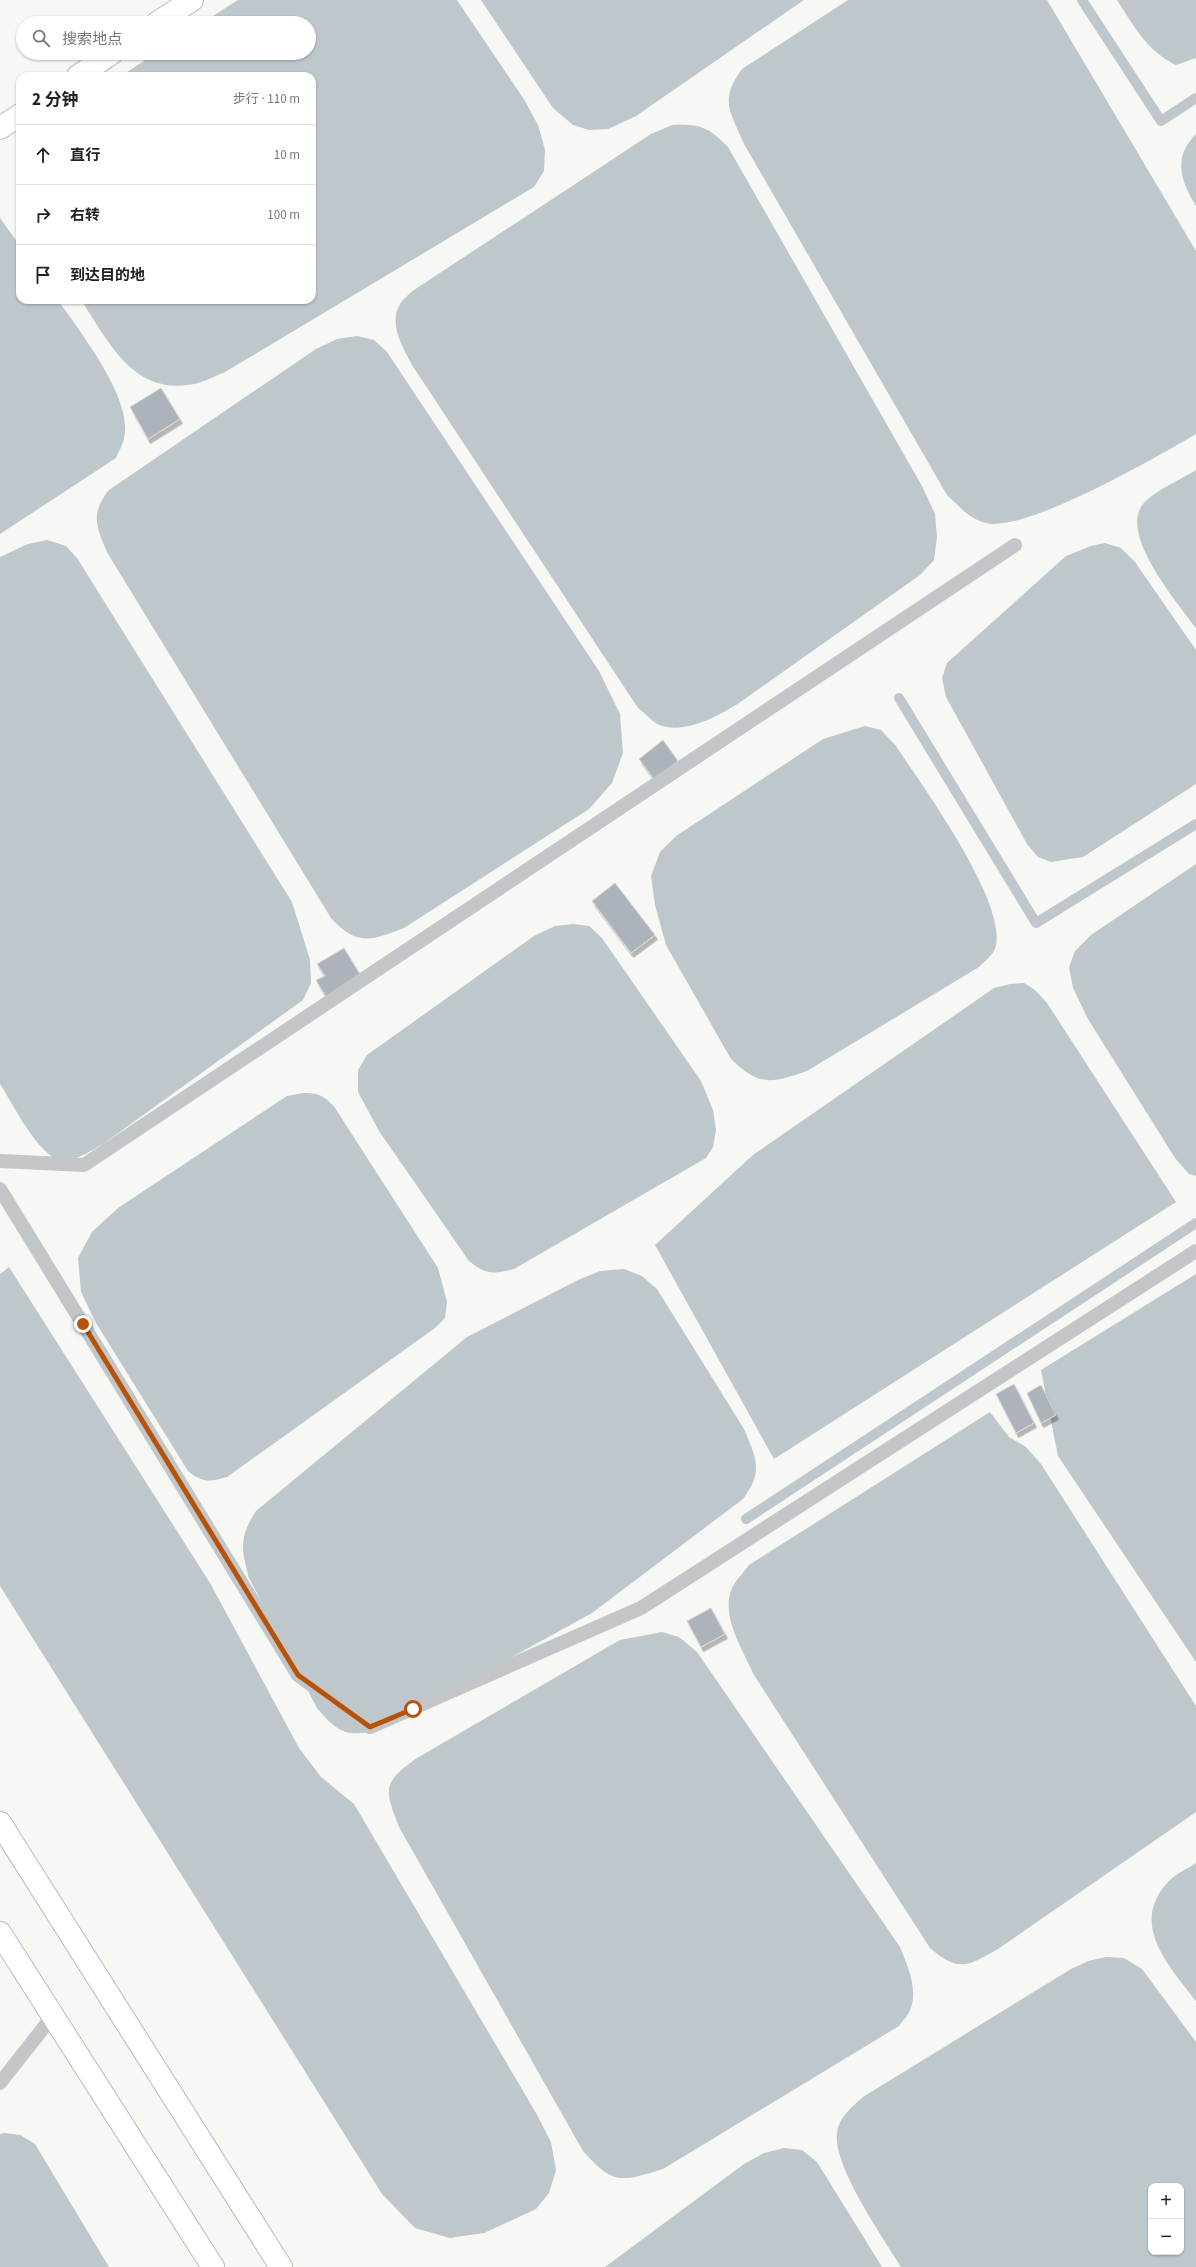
<!DOCTYPE html>
<html lang="zh">
<meta charset="utf-8">
<style>
body{margin:0;font-family:"Source Sans 3","Noto Sans SC",sans-serif;background:#f2f2f2;color:#222}
.controls{position:absolute;right:12px;bottom:12px;display:grid;overflow:hidden;border-radius:8px;box-shadow:0 1px 3px #0004}
.controls button{width:36px;height:36px;display:grid;place-items:center;padding:0;border:0;border-bottom:1px solid #e0e0e0;background:#fff;color:#222;font:20px sans-serif}
.stop{position:absolute;width:12px;height:12px;margin:-9px;border:3px solid #b45309;border-radius:50%;background:#fff}
.stop.end{background:#b45309;border-color:#fff;box-shadow:0 1px 4px #0008}
.list{margin:0;padding:0;list-style:none}
h2{display:flex;justify-content:space-between;align-items:center;height:52px;margin:0;padding:0 16px;font-size:17px}
h2 small{font-size:13px;font-weight:400;color:#767676}
.list li{display:grid;grid-template-columns:26px 1fr auto;gap:12px;align-items:center;box-sizing:border-box;height:60px;padding:0 16px;border-top:1px solid #e0e0e0}
.list b{display:block;font-size:15px;white-space:nowrap}
.list em{font-size:13px;font-style:normal;color:#767676}
.icon{flex:none;width:22px;height:22px;fill:none;stroke:currentColor;stroke-width:2;stroke-linecap:round;stroke-linejoin:round}
.map{position:relative;flex:none;width:1196px;height:2267px;overflow:hidden}
.search{position:absolute;background:#fff;box-shadow:0 1px 3px #0004;left:16px;top:16px;width:300px;height:44px;display:flex;align-items:center;gap:10px;box-sizing:border-box;padding:0 14px;border-radius:22px;color:#767676;font-size:15px}
.panel{position:absolute;background:#fff;box-shadow:0 1px 3px #0004;left:16px;top:72px;width:300px;height:232px;border-radius:12px}
.map>svg:first-child{display:block}
</style>
<div class="map">
<svg width="1196" height="2267" viewBox="0 0 1196 2267">
<defs>
<filter id="shadow"><feDropShadow dx="2.5" dy="4.5" stdDeviation="0" flood-color="#0004"/></filter>
</defs>
<rect width="100%" height="100%" fill="#f7f7f4"/>
<g fill="#bdc7cc" fill-rule="evenodd">
<path d="M 238,0 L 457,0 L 525,101 L 538,125 L 545,150 L 544,171 L 534,187 L 225,372 C 215,376 204,382 194,384 C 133,396 109,342 81,300 L 312,300 L 312,76 L 121,76 L 156,53 L 309,53 L 309,23 L 202,23 Z"/>
<polygon points="481,0 804,0 636,116 608,129 589,130 573,125 553,108"/>
<path d="M 848,0 L 1047,0 L 1196,251 L 1196,434 C 1158,456 1026,533 986,523 C 969,519 959,506 947,495 L 744,144 C 730,111 719,101 742,69 Z"/>
<path d="M 1117,0 L 1196,0 L 1196,58 L 1176,65 C 1147,51 1134,26 1117,0 Z"/>
<path d="M 672,125 C 701,124 708,127 728,147 L 922,486 L 935,514 L 937,537 L 934,560 L 920,575 L 739,703 C 718,716 683,736 657,724 C 651,720 644,712 638,708 L 412,365 C 403,348 389,325 399,306 C 402,300 409,294 414,290 L 651,134 Z"/>
<path d="M 1196,134 L 1196,206 C 1180,180 1173,157 1196,134 Z"/>
<polygon points="20,155 20,201 16,166"/>
<path d="M 0,218 L 20,246 L 20,300 L 58,300 C 79,331 134,399 124,438 C 123,444 119,451 116,458 L 0,534 Z"/>
<path d="M 357,336 L 374,340 L 387,352 L 599,671 L 620,714 L 623,753 L 612,783 L 589,809 L 404,928 C 370,941 357,946 331,918 L 108,554 C 96,527 90,514 109,490 L 316,349 L 337,339 Z"/>
<path d="M 1196,470 L 1196,628 C 1178,603 1114,529 1146,501 C 1160,488 1180,480 1196,470 Z"/>
<path d="M 47,540 L 66,546 L 77,558 L 292,902 L 310,960 L 311,983 L 303,1000 L 103,1144 C 92,1150 77,1161 63,1160 C 40,1160 12,1102 0,1084 L 0,557 L 28,544 Z"/>
<polygon points="1105,543 1121,548 1135,562 1196,650 1196,784 1083,857 1051,862 1038,857 1027,844 946,697 942,678 947,663 1066,556 1091,546"/>
<path d="M 865,726 L 881,730 L 896,746 C 920,783 1014,910 994,951 C 991,956 984,962 979,967 L 807,1071 C 772,1083 759,1087 731,1059 L 666,945 L 655,905 L 651,876 L 660,852 L 676,836 L 823,739 Z"/>
<polygon points="1196,864 1196,1176 1189,1174 1175,1158 1088,1019 1073,988 1069,967 1075,951 1091,935"/>
<path d="M 573,924 L 589,926 L 602,938 L 701,1081 L 713,1110 L 716,1130 L 713,1147 L 706,1158 L 514,1269 C 493,1274 486,1275 469,1261 L 379,1131 L 358,1092 L 358,1070 L 367,1055 L 534,936 L 555,926 Z"/>
<polygon points="1024,983 1035,990 1047,1003 1176,1202 774,1459 655,1245 753,1155 994,988 1010,984"/>
<path d="M 303,1093 C 319,1093 325,1096 335,1108 L 438,1268 L 447,1302 L 445,1318 L 435,1328 L 227,1477 C 209,1482 203,1483 188,1471 L 96,1323 L 81,1292 L 78,1258 L 92,1232 L 118,1208 L 287,1096 Z"/>
<polygon points="9,1267 210,1583 299,1748 321,1777 354,1804 536,2113 551,2142 556,2170 549,2193 536,2209 484,2233 450,2238 415,2228 382,2194 0,1586 0,1274"/>
<path d="M 624,1269 L 642,1276 L 657,1289 L 744,1429 C 756,1458 764,1471 743,1499 L 592,1613 L 380,1730 C 347,1737 339,1734 317,1708 L 249,1578 C 241,1549 239,1537 256,1511 L 467,1337 L 578,1280 L 600,1271 Z"/>
<polygon points="1196,1274 1196,1662 1058,1456 1041,1370"/>
<path d="M 990,1412 L 1009,1437 L 1026,1447 L 1041,1464 L 1196,1706 L 1196,1812 L 998,1949 C 968,1966 959,1973 930,1948 L 754,1675 C 743,1650 720,1616 732,1588 C 736,1580 744,1572 749,1565 Z"/>
<path d="M 662,1632 L 679,1637 L 697,1652 L 900,1947 C 907,1965 919,1990 910,2010 C 908,2016 902,2021 899,2026 L 663,2169 C 621,2182 613,2185 583,2151 L 399,1827 C 384,1788 382,1783 417,1758 L 620,1640 Z"/>
<path d="M 1196,1863 L 1196,2001 C 1169,1966 1129,1924 1168,1882 C 1175,1874 1187,1869 1196,1863 Z"/>
<path d="M 1106,1957 L 1124,1958 L 1142,1969 L 1196,2042 L 1196,2267 L 901,2267 C 883,2237 833,2167 837,2133 C 839,2117 852,2107 863,2097 L 1071,1969 L 1088,1961 ZM 1151,2186 L 1181,2186 L 1181,2252 L 1151,2252 Z"/>
<polygon points="4,2133 20,2135 35,2144 109,2267 0,2267 0,2134"/>
<polygon points="784,2148 802,2150 817,2162 882,2267 605,2267 744,2164 764,2153"/>
</g>
<g fill="none" stroke-linecap="round" stroke-linejoin="round">
<g stroke="#bdc7cc" stroke-width="10">
<polyline points="1082,0 1161,121 1196,98"/>
<polyline points="899,698 1036,923 1196,824"/>
<polyline points="746,1519 1196,1223"/>
</g>
</g>
<g fill="#acb3ba" stroke="#d8d8d6" filter="url(#shadow)">
<polygon points="161,388 180,419 148,439 130,407"/>
<polygon points="663,740 678,761 654,779 639,759"/>
<polygon points="615,883 655,935 631,953 592,901"/>
<polygon points="344,948 361,976 326,997 316,980 325,976 317,964"/>
<polygon points="1014,1384 1034,1423 1016,1433 996,1394"/>
<polygon points="1041,1385 1056,1415 1041,1423 1027,1393"/>
<polygon points="711,1608 725,1634 701,1647 687,1621"/>
</g>
<g fill="none" stroke-linecap="round" stroke-linejoin="round">
<g stroke="#b6bbc0" stroke-width="24">
<g id="secondary">
<polyline points="157,23 192,0"/>
<polyline points="78,76 112,53"/>
<polyline points="0,128 20,115"/>
<polyline points="0,1823 281,2267"/>
<polyline points="0,1933 213,2267"/>
</g>
</g>
<g stroke="#c2c6c9" stroke-width="14">
<polyline points="0,1161 84,1165 1015,545"/>
<polyline points="0,1189 298,1675 370,1727 641,1608 1196,1251"/>
<polyline points="0,2083 52,2017"/>
</g>
<use href="#secondary" stroke="#fff" stroke-width="22"/>
</g>
<g fill="none" stroke-linecap="round" stroke-linejoin="round">
<polyline stroke="#b45309" stroke-width="5" points="83,1324 298,1675 370,1727 413,1709"/>
</g>
</svg>
<div class="controls">
<button>+</button>
<button>−</button>
</div>
<div class="stop" style="left:413px;top:1709px"></div>
<div class="stop end" style="left:83px;top:1324px"></div>
<div class="search"><svg class="icon" aria-label="search" viewBox="0 0 24 24"><circle cx="10" cy="10" r="6"/><path d="M15 15l6 6"/></svg>搜索地点</div>
<section class="panel">
<h2>2 分钟<small>步行 · 110 m</small></h2>
<ul class="list">
<li><svg class="icon" aria-label="ahead" viewBox="0 0 24 24"><path d="M12 20V5M6 11l6-6 6 6"/></svg><div><b>直行</b></div><em>10 m</em></li>
<li><svg class="icon" aria-label="right" viewBox="0 0 24 24"><path d="M7 20v-9h11M14 6l5 5-5 5"/></svg><div><b>右转</b></div><em>100 m</em></li>
<li><svg class="icon" aria-label="arrive" viewBox="0 0 24 24"><path d="M6 21V4h12l-3 4 3 4H6"/></svg><div><b>到达目的地</b></div></li>
</ul>
</section>
</div>
